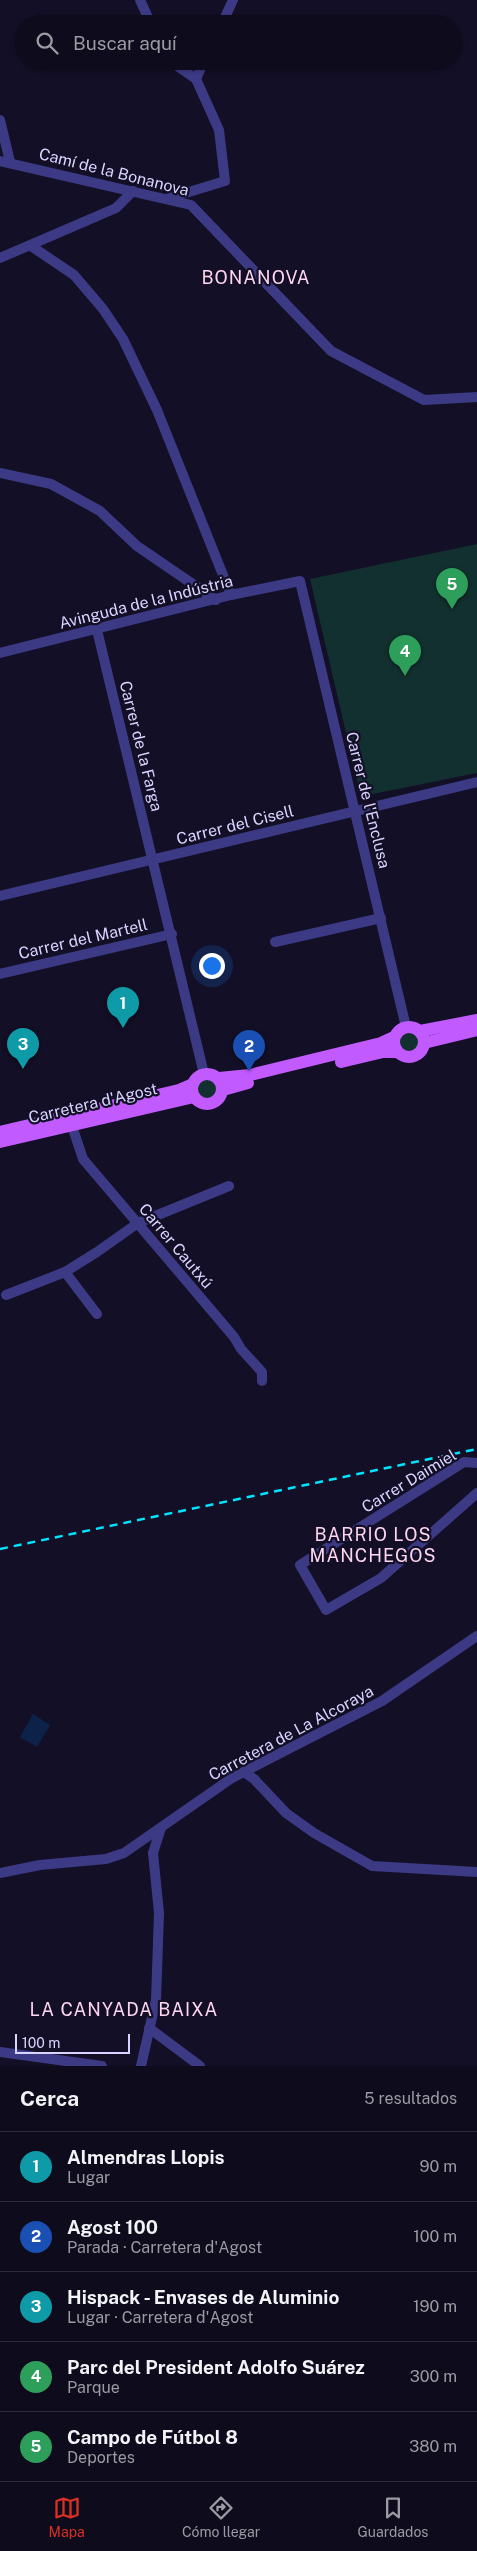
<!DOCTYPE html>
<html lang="es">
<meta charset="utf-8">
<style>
body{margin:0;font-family:"Public Sans",sans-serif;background:#171425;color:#f1f3f6}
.scale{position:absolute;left:15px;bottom:12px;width:115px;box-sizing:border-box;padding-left:5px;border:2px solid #d9d4ff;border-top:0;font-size:14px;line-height:18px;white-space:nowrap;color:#d9d4ff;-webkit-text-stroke:4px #130f26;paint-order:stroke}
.you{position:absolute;left:211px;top:965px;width:18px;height:18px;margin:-12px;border:4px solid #fff;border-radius:50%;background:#1a73e8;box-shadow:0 0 0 8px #1a73e833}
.badge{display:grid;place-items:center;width:32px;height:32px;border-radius:50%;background:#d93025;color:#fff;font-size:16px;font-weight:700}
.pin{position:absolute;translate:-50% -41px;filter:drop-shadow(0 1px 2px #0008)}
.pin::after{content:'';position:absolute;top:26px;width:18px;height:15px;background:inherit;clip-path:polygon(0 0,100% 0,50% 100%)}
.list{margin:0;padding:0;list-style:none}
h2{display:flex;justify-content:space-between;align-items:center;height:65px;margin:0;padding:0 20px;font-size:21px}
h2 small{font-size:16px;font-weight:400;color:#9b9ba3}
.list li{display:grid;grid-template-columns:32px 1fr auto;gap:15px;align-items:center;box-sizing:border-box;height:70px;padding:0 20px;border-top:1px solid #2e2b3b}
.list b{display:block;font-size:19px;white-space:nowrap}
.list p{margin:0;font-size:16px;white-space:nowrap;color:#9b9ba3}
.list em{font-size:16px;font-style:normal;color:#9b9ba3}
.icon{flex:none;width:28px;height:28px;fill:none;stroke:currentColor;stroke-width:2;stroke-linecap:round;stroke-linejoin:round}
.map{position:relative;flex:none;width:477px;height:2066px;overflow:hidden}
.search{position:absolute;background:#0e0b1c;box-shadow:0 1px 4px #0004;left:15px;right:15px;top:15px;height:55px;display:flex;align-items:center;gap:12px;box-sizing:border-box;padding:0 18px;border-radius:28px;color:#9b9ba3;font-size:19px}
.sheet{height:415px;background:#0e0b1c}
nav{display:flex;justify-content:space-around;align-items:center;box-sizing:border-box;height:70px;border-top:1px solid #2e2b3b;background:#0e0b1c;font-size:14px;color:#9b9ba3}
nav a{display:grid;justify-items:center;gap:2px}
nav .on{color:#d93025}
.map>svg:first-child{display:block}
</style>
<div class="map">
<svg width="477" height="2066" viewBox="0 0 477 2066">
<rect width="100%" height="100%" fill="#130f26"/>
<g fill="#12302f">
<polygon points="477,544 477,773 368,795 359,788 310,579"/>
<circle cx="409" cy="1042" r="10"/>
<circle cx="207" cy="1089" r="10"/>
</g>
<polygon fill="#0c2248" points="33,1714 50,1725 37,1747 20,1737"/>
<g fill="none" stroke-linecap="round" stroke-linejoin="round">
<g stroke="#3d3a85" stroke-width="10">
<polyline points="140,0 151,24"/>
<polyline points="222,24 233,0"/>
<polyline points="196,79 204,61"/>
<polyline points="0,120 10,162"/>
<polyline points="0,161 191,205 331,351 424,400 477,397"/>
<polyline points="166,199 225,181 219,130 196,79 170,61"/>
<polyline points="31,246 74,275 103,309 123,339 157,410 231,595"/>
<polyline points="0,258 116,208 133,191"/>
<polyline points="0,473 51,484 100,511 137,546 216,600"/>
<polyline points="97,630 204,1074"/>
<polyline points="0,653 231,595 300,581 406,1027"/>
<polyline points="0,896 477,782"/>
<polyline points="275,942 381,918"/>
<polyline points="0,974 172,934"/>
<polyline points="72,1126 83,1159 234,1337 241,1349 262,1372 262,1381"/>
<polyline points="6,1295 65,1272"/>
<polyline points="97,1314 65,1272 97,1252 138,1223 229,1186"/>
<polyline points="477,1463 464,1462 300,1565 326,1610 381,1578 477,1493"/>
<polyline points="244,1772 254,1779 286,1813 314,1833 372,1866 477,1872"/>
<polyline points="0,1873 40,1865 106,1859 124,1853 232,1778 382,1701 477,1636"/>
<polyline points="149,2028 200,2066"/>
<polyline points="0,2052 102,2066"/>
<polyline points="141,2066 156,2000 159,1913 153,1853 161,1828"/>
</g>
<g stroke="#c25bff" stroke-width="12">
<circle cx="409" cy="1042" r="15"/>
<polyline points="420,1031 477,1020"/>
<polyline points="424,1043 477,1030"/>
<polyline points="341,1062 383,1052 397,1052"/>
<circle cx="207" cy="1089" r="15"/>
<polyline points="219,1078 250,1075 381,1043 394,1037"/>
<polyline points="223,1090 248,1083"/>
<polyline points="0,1132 179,1090 193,1084"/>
<polyline points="0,1142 194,1097"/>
</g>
<polyline stroke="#00e5ff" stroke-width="2.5" stroke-dasharray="8 6" stroke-linecap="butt" points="0,1549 477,1449"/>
</g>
<g text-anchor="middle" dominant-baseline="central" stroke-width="4.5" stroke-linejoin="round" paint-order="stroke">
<g font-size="16" fill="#d9d4ff" stroke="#130f26">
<text transform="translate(114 172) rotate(14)">Camí de la Bonanova</text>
<text transform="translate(146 602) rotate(-14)">Avinguda de la Indústria</text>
<text transform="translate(141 746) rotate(76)">Carrer de la Farga</text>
<text transform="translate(368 800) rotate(76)">Carrer de l'Enclusa</text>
<text transform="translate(235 825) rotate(-14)">Carrer del Cisell</text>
<text transform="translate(83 939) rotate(-13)">Carrer del Martell</text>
<text transform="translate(93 1103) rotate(-13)">Carretera d'Agost</text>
<text transform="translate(176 1246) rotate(50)">Carrer Cautxú</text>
<text transform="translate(409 1481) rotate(-31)">Carrer Daimiel</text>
<text transform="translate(291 1733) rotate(-28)">Carretera de La Alcoraya</text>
</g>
<g font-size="18" letter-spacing="1" fill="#ffd6f0" stroke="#130f26">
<text x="256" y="277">BONANOVA</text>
<text x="373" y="1534">BARRIO LOS<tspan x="373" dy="21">MANCHEGOS</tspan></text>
<text x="124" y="2009">LA CANYADA BAIXA</text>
</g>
</g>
</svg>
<div class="scale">100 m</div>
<div class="you"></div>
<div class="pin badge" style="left:123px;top:1028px;background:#0f9aa8">1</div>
<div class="pin badge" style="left:249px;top:1071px;background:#1a4fb4">2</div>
<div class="pin badge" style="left:23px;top:1069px;background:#0f9aa8">3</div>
<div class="pin badge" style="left:405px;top:676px;background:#2e9e5b">4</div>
<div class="pin badge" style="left:452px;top:609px;background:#2e9e5b">5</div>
<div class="search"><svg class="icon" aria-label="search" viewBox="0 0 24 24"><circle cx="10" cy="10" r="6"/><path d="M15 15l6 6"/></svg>Buscar aquí</div>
</div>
<section class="sheet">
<h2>Cerca<small>5 resultados</small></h2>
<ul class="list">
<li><span class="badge" style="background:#0f9aa8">1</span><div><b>Almendras Llopis</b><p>Lugar</p></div><em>90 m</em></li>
<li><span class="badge" style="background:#1a4fb4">2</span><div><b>Agost 100</b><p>Parada · Carretera d'Agost</p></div><em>100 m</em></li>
<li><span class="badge" style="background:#0f9aa8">3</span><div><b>Hispack - Envases de Aluminio</b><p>Lugar · Carretera d'Agost</p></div><em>190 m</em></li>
<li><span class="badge" style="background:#2e9e5b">4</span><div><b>Parc del President Adolfo Suárez</b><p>Parque</p></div><em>300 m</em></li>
<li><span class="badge" style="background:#2e9e5b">5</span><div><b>Campo de Fútbol 8</b><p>Deportes</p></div><em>380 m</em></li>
</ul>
</section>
<nav>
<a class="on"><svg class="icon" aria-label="map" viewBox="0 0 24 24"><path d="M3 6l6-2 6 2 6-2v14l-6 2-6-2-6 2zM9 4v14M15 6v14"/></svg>Mapa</a>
<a><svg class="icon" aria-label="directions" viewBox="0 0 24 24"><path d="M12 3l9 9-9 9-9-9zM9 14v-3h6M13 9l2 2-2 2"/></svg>Cómo llegar</a>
<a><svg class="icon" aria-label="saved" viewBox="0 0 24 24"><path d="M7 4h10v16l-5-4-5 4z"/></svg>Guardados</a>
</nav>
